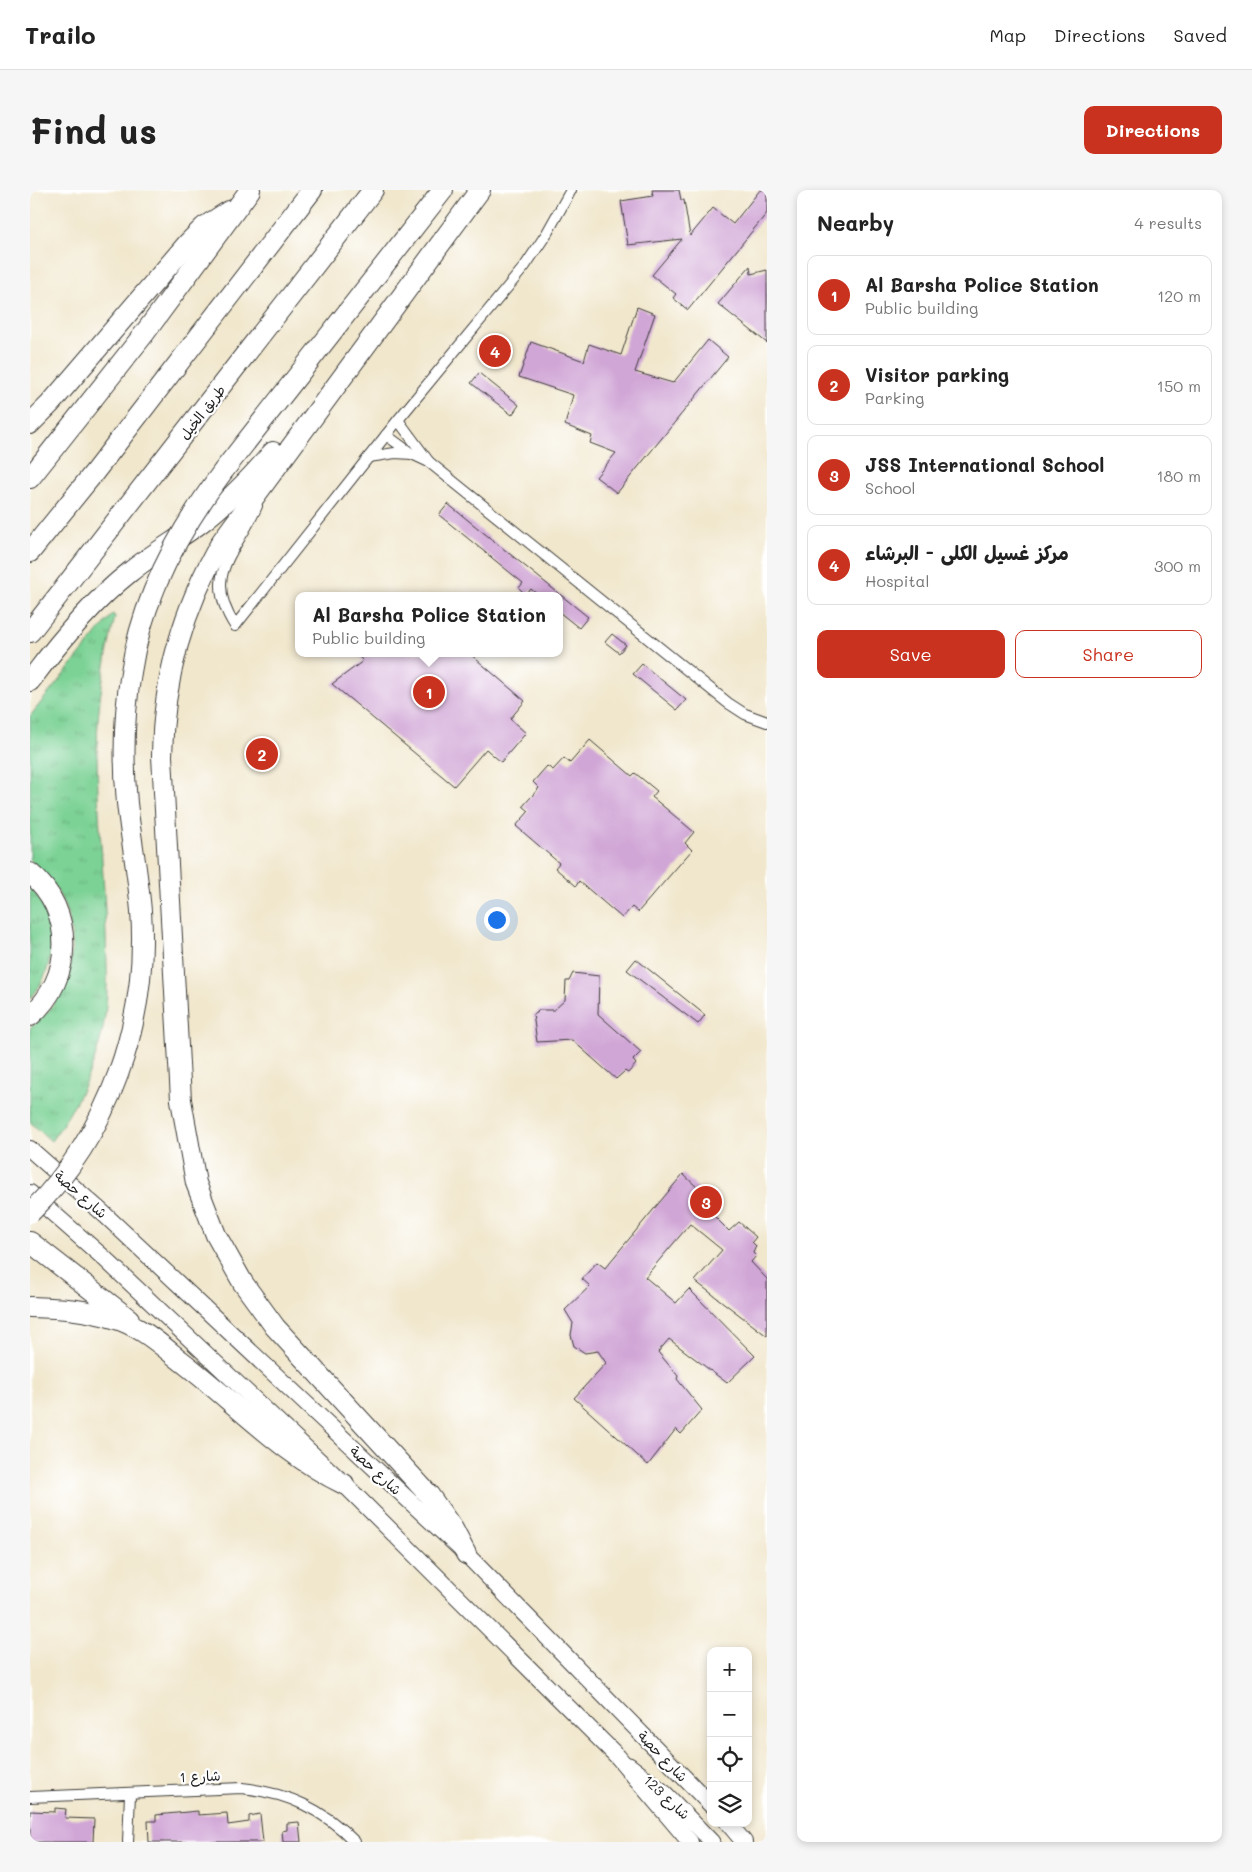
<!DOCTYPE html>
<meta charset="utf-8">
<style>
body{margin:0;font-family:Mali,"Playpen Sans Arabic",sans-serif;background:#f6f6f6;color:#222}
.controls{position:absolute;right:15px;bottom:15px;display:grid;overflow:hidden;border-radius:10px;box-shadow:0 2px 8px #0003}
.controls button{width:45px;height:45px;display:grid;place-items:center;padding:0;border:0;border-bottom:1px solid #e0e0e0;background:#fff;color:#222;font:25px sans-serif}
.you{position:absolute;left:466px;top:729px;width:18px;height:18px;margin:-12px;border:4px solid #fff;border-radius:50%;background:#1a73e8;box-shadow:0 0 0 8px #1a73e833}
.badge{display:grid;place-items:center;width:32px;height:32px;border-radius:50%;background:#c8321e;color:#fff;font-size:16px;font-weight:700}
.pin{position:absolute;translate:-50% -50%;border:2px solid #fff;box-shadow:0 1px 5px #0006}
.popup{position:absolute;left:265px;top:402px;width:268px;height:65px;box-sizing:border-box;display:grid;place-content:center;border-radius:10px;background:#fff;filter:drop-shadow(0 1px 4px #0005);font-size:16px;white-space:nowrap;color:#767676}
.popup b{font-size:19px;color:#222}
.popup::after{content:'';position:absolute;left:50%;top:100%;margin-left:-10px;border:10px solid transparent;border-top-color:#fff}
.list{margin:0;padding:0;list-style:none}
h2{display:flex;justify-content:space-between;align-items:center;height:65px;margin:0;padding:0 20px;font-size:21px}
h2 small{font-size:16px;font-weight:400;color:#767676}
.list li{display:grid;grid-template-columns:32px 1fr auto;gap:15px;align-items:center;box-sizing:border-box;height:80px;margin:0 10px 10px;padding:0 10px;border:1px solid #e0e0e0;border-radius:10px}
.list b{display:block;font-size:19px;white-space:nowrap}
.list p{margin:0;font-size:16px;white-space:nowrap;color:#767676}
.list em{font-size:16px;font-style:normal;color:#767676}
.actions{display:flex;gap:10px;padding:15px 20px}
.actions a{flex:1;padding:11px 0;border:1px solid #c8321e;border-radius:10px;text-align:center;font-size:18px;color:#c8321e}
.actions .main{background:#c8321e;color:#fff}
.icon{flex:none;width:28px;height:28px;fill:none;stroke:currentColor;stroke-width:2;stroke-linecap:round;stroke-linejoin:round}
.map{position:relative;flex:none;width:737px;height:1652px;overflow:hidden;border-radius:10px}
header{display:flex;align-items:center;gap:30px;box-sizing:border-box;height:70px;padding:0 25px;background:#fff;border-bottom:1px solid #e0e0e0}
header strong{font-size:24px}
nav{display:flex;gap:28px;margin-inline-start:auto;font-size:18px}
.intro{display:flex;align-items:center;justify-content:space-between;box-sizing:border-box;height:120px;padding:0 30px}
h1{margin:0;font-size:35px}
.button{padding:12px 22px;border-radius:10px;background:#c8321e;color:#fff;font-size:18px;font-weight:700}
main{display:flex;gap:30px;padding:0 30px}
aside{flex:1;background:#fff;border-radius:10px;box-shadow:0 2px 8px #0003}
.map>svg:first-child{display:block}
</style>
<header>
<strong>Trailo</strong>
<nav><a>Map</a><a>Directions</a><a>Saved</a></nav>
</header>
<div class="intro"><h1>Find us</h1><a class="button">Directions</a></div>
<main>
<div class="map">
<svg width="737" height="1652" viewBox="0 0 737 1652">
<defs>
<pattern id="grass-tufts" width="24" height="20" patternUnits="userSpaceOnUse" patternTransform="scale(1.25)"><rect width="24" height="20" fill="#7cd295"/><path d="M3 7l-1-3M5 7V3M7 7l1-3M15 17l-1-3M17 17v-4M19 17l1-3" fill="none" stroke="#6bb480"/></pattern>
</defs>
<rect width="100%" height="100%" fill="#fff"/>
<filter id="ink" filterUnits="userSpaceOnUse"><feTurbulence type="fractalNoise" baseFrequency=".02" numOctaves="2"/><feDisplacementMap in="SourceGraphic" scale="10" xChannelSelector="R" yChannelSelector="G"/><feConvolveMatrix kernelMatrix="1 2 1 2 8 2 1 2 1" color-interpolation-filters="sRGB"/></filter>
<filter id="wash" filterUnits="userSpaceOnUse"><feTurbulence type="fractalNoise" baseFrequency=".0096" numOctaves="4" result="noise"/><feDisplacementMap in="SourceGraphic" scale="20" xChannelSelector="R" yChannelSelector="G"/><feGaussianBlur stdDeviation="1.12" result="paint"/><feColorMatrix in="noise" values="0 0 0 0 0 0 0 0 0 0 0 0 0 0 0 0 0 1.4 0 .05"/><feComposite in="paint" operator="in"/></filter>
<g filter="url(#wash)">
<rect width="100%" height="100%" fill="#f1e7cd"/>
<g fill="url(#grass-tufts)" stroke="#4c7758">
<path d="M 83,424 L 85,427 C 75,471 67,514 67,559 C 67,620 74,682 76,744 C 77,775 79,807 73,838 C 64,880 46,917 21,951 L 0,932 L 0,838 C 57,796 55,713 0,670 L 0,526 Z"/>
<path d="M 0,696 C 27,730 29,777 0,809 Z"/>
</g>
<g id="blocks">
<g fill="#d0a6d6">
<polygon points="622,0 649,0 651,10 654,10 660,46 683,18 703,34 730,0 737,0 737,23 658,120 643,108 646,104 622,85 652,49 598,55 591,11 623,6"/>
<polygon points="720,76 721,84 737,80 737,153 688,114"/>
<polygon points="607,117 625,124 605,182 643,193 678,150 698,167 587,303 566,287 586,263 560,253 562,246 535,235 543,205 489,187 501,152 554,171 559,154 591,165"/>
<polygon points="449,183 489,215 482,225 441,193"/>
<polygon points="418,314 558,427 549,438 529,422 529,406 509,406 501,399 496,405 489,398 493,393 409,325"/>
<polygon points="582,444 596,455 589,463 575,452"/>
<polygon points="326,463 439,463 495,511 480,529 496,543 471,572 456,559 424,596 302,494 333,471"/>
<polygon points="612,474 656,510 647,520 603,484"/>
<polygon points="560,550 602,586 605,583 627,601 622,607 664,642 655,653 662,660 608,722 602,717 592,728 549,691 546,696 525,678 529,673 486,636 499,621 493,616 509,598 503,592 517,576 523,580 534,568 540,573"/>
<polygon points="606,769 675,825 668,834 597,780"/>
<polygon points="543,783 569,786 568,824 611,862 603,870 606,874 598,883 595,881 586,889 542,850 507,852 503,824 507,823 508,820 524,820 535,810 536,791 539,791"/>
<polygon points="653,984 670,1000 666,1008 699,1041 709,1032 726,1047 722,1052 726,1056 723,1063 726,1066 721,1072 737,1089 737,1146 665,1091 692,1060 660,1034 615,1087 646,1113 659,1099 725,1166 697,1193 639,1149 628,1162 648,1186 647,1189 672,1220 651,1244 646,1239 618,1275 544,1208 576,1173 568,1161 555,1163 544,1156 541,1145 543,1133 535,1120 560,1096 552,1089 567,1072 575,1078"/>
<polygon points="25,1618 36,1619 35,1628 64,1629 63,1652 0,1652 0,1621 25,1622"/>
<polygon points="168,1621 168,1625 197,1623 198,1635 219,1632 219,1626 230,1624 233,1652 119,1652 118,1631 126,1631 126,1625"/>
<polygon points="269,1632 271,1652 253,1652 252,1641 257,1640 257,1633"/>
</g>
</g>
</g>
<g filter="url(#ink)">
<use href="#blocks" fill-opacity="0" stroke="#3c3a37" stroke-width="1"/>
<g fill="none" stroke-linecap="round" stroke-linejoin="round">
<g stroke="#3c3a37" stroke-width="12">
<g id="street">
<polyline points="368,230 399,272"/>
<polyline points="356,245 382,264 399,272 698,513 715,524 737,532"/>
<polyline points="339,267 365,263 382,264"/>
<path d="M 227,316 C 207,363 171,383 205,436 L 368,230 L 495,76 L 517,43 L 541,0"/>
<path d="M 0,1607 L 212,1598 C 258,1603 293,1619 325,1652"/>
<polyline points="98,1652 100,1604"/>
</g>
</g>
<g stroke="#3c3a37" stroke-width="17">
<polyline id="secondary" points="599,1575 635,1603 682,1652"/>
</g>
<g stroke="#3c3a37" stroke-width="18">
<g id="primary">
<polyline points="0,959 74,1024 436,1364 681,1615"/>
<polyline points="0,1003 74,1068 314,1294 588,1567 660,1652"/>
<polyline points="698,1633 714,1652"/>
</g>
</g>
<g stroke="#3c3a37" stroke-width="22">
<g id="highway">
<polyline points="0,234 20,214 158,53 174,37 199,21"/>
<polyline points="194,280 413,0"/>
<polyline points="0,288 114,144 220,0"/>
<polyline points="0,362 63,284 282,0"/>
<polyline points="0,442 343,0"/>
<path d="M 0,491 C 29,452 62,412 100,382 C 122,364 147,350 169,334 C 197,313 221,288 243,262"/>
<path d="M 0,683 C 45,720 44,789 0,826"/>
<polyline points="0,1052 99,1129"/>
<path d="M 0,1117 C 29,1118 55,1119 83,1128 C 110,1136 129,1153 150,1170 C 205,1212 252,1264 314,1294"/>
<path d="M 436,1364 L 423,1339 L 399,1305 L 245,1137 L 213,1093 L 186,1045 L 166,993 L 151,910 L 132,566 C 133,488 153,418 192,351 L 450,0"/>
</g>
</g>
<use href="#street" stroke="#fff" stroke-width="10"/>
<use href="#secondary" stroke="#fff" stroke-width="15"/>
<use href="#primary" stroke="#fff" stroke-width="16"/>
<use href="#highway" stroke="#fff" stroke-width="20"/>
<g stroke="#3c3a37" stroke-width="22" stroke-linecap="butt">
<path id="highway-bridge" d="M 0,1023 C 79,945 119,831 111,721 C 108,685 101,649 97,613 C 93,571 94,524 101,482 C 112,407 149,340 194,280"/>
</g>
<use href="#highway-bridge" stroke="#fff" stroke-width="20"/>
</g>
</g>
<g text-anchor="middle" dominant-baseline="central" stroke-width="4.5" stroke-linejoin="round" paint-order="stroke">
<g font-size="14" fill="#1c1c1c" stroke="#fff">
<text transform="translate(172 222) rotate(-52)">طريق الخيل</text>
<text transform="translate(51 1004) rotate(41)">شارع حصة</text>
<text transform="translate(346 1280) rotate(43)">شارع حصة</text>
<text transform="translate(633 1566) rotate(46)">شارع حصة</text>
<text transform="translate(170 1586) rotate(-3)">شارع 1</text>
<text transform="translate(637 1607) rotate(43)">شارع 123</text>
</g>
</g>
</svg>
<div class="controls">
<button>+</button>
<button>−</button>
<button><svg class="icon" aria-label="locate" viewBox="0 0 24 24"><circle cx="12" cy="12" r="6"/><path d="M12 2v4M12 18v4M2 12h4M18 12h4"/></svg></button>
<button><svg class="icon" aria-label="layers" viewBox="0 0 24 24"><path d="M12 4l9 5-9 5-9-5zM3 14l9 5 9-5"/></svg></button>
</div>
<div class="you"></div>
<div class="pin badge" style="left:399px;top:502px">1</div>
<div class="popup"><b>Al Barsha Police Station</b>Public building</div>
<div class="pin badge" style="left:232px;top:564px">2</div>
<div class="pin badge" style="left:676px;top:1012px">3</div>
<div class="pin badge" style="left:465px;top:161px">4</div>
</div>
<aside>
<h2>Nearby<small>4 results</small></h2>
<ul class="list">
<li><span class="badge">1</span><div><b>Al Barsha Police Station</b><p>Public building</p></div><em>120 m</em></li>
<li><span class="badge">2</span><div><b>Visitor parking</b><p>Parking</p></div><em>150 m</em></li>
<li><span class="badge">3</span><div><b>JSS International School</b><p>School</p></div><em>180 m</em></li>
<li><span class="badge">4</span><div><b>مركز غسيل الكلى - البرشاء</b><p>Hospital</p></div><em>300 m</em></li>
</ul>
<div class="actions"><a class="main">Save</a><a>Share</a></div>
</aside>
</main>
